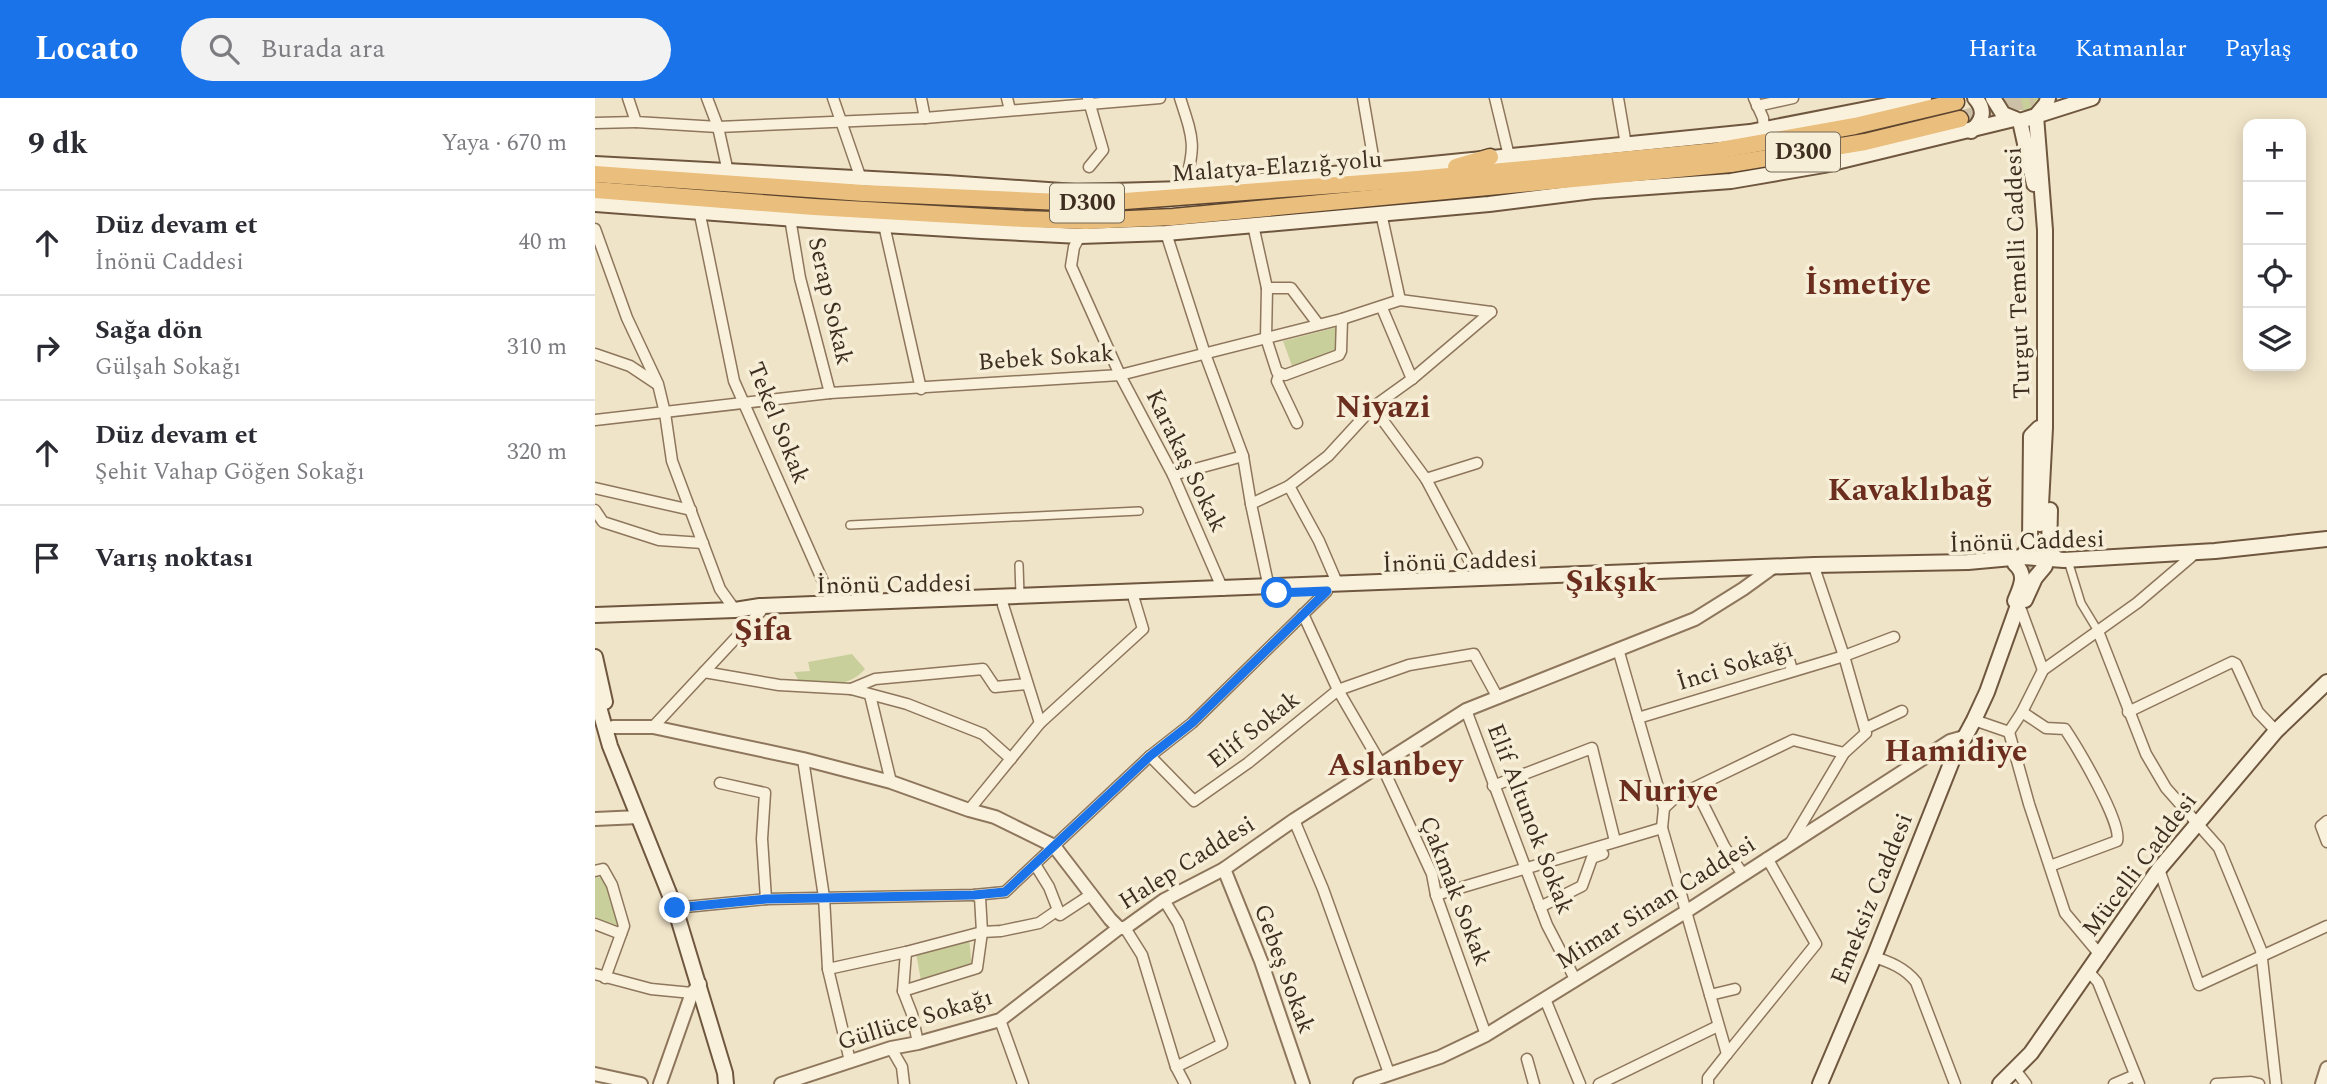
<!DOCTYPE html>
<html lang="tr">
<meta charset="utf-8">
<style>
body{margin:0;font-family:Spectral,serif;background:#f2f2f3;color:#2b2b33}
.controls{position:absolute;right:21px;top:21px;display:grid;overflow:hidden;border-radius:14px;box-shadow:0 4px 18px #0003}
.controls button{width:63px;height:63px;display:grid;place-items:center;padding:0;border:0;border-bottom:2px solid #e1e1e2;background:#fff;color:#2b2b33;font:35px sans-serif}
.stop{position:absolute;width:21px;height:21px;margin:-16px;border:5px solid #1a73e8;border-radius:50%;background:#fff}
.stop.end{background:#1a73e8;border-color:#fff;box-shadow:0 2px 7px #0008}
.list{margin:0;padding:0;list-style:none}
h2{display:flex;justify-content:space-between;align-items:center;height:91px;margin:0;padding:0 28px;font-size:30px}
h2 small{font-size:23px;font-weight:400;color:#7c7c81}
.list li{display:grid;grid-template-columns:46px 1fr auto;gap:21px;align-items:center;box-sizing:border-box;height:105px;padding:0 28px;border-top:2px solid #e1e1e2}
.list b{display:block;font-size:26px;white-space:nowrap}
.list p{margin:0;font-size:23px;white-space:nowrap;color:#7c7c81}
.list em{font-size:23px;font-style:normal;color:#7c7c81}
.icon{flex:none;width:38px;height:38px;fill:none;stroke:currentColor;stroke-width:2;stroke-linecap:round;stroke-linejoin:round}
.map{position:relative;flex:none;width:1732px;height:986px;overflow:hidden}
header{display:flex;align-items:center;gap:42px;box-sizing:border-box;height:98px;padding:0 35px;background:#1a73e8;color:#fff}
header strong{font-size:33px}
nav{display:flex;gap:38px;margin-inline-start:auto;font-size:24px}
.search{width:490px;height:63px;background:#f2f2f3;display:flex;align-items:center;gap:18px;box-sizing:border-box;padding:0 24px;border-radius:38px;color:#7c7c81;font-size:26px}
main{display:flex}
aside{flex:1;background:#fff}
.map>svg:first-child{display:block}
</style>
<header>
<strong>Locato</strong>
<div class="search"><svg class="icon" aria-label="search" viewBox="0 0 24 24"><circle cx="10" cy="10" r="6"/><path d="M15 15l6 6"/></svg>Burada ara</div>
<nav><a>Harita</a><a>Katmanlar</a><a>Paylaş</a></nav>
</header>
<main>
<aside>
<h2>9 dk<small>Yaya · 670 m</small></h2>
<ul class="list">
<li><svg class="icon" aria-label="ahead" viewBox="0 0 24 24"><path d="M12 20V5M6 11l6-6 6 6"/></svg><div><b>Düz devam et</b><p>İnönü Caddesi</p></div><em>40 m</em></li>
<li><svg class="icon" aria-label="right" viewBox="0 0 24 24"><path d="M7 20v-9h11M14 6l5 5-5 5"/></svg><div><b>Sağa dön</b><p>Gülşah Sokağı</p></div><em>310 m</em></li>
<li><svg class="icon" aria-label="ahead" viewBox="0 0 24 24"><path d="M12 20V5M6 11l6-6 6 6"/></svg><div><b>Düz devam et</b><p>Şehit Vahap Göğen Sokağı</p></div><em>320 m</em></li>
<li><svg class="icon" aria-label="arrive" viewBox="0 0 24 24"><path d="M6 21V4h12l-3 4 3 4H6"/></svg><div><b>Varış noktası</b></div></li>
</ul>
</aside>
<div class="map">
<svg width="1732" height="986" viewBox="0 0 1732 986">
<rect width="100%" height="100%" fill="#f0e4c8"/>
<g fill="#c9cf9b">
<path d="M 1413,0 L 1447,0 L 1439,10 C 1428,15 1417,12 1413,0 Z"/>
<polygon points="747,228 748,253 697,268 688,243"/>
<path d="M 257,556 L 270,571 C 252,592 228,585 204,583 L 199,574 L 215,573 L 213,564 Z"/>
<polygon points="5,779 14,787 25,830 20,831 0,822 0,780"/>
<polygon points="374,840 377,869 326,883 321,855"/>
</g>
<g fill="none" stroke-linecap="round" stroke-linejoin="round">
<polyline stroke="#ccc0a6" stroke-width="14" stroke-dasharray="14 7" stroke-linecap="butt" points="1428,495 1445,426"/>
<polyline stroke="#ccc0a6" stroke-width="16" stroke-dasharray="16 8" stroke-linecap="butt" points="1365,21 1438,0"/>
<g stroke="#8d765c" stroke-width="10">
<g id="pedestrian">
<polyline points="255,427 544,413"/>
<polyline points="1474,466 1486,505 1503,533"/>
<polyline points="424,467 425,497"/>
</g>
</g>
<g stroke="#8d765c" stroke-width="13">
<g id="minor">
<polyline points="33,0 41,24 123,29 330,20"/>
<polyline points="112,0 123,29 133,74"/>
<polyline points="238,0 266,81"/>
<polyline points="326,0 330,20 565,0"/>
<polyline points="412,0 415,12"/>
<polyline points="493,0 508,52 494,69"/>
<path d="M 585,0 C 599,43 601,47 589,91"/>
<polyline points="768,0 780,70"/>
<polyline points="900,0 914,58"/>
<polyline points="1023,0 1031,47"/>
<polyline points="1159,0 1168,20 1169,31"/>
<polyline points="1162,8 1198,0"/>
<polyline points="0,25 41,24"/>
<polyline points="104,112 139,283 238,506"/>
<polyline points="786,115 805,202"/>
<polyline points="195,120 205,180 235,295"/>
<polyline points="289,127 326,291"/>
<polyline points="658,127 672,190 696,190 723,226"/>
<polyline points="0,131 32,220 63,286 70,315 77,363 125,491 140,512"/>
<polyline points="571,135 610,256 648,358 656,406"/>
<polyline points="485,138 479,149 476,168 525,277 578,377 628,492"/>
<polyline points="672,190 671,240 682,274 690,277 744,257 746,253 747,221"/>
<polyline points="787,210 817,281"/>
<polyline points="0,256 35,268 62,286"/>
<polyline points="685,275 682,283 702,325"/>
<polyline points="0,322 235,295 525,277 747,221 805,202 896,214"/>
<polyline points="882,365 831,381 884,481"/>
<polyline points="578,377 648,358"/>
<polyline points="831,381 778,309 817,281 896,214"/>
<polyline points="694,388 724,443 743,487"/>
<polyline points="0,390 96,412"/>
<polyline points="0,412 8,424 64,442 108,445"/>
<polyline points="674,490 656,406 694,388 733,358 778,309"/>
<polyline points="408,507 445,625"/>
<polyline points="1426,512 1448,572"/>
<polyline points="708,516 743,592 786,666 837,776 841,797 891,937"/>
<polyline points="1503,533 1551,656 1571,690 1624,750 1666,852 1681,986"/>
<polyline points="1023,551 1069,710 1067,730 1132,956 1113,980 1113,986"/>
<polyline points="1191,551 1197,572"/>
<polyline points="109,574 184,587 256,591 312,606 388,636 416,661"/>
<polyline points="256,591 280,581 388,571 400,589 432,586"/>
<polyline points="275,597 296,684"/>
<polyline points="871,612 952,827 980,881"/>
<path d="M 1427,614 L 1451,630 L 1470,631 C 1482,649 1528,726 1522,743 L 1455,768"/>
<polyline points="1533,614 1637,564 1641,566 1663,614 1681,633"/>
<polyline points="1043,620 1249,558 1299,539"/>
<polyline points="1379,622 1414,634 1434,706 1470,815 1506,858"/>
<polyline points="58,629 166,513"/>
<polyline points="1271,630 1307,613"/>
<polyline points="1414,634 1427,614 1448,572 1542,505 1596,459"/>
<polyline points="555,658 599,703 653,665 743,592 814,567 879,556 903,600"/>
<polyline points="208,661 229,799 233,871 255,963"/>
<polyline points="125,685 170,695 167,741 171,801"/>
<polyline points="898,688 997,650 1020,743"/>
<polyline points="1100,690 1129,748 1147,775"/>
<polyline points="1069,710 1082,698 1198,642 1249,655"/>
<polyline points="374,712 445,625 548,531 539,501"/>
<polyline points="699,722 728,791 794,975"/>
<polyline points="1732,723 1726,728 1732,744"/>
<polyline points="1196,744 1249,655 1271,635 1249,558 1220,472"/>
<polyline points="441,768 454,789 463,812"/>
<polyline points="1564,771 1604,887 1732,828"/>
<polyline points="0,773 8,771 17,787 29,828 10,880"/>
<polyline points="841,797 1067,730"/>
<polyline points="569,802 583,825 627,946 581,969"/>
<polyline points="945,809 987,788 997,760 1008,756"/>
<polyline points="80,810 171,801 379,797 410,794 555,658 597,625 732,493"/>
<polyline points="0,826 26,836"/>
<polyline points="530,830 547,857 581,969 590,986"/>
<polyline points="311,854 308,893 317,916 323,945"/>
<path d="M 1279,859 C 1295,864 1310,870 1321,884 L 1360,986"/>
<polyline points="233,871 311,854 387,834 406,833 444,825 463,812 465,817 497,796"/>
<polyline points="1494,874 1503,884 1544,986"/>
<polyline points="0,876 56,891 97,895"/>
<polyline points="308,893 382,870 387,834 385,799 379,797"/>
<polyline points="1115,897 1140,891"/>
<polyline points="950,901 985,986"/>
<polyline points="405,922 428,986"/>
<polyline points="296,950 307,969 309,986"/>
<polyline points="1132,956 1221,846 1172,760"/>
<polyline points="932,961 939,986"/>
<polyline points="1421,973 1431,986"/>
<polyline points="1004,986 1123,928"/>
<polyline points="1519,986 1540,977"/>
<polyline points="1621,986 1656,984 1664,986"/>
</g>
</g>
<g stroke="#8d765c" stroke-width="16">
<g id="tertiary">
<polyline points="18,629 58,629 208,661 296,684 374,712 400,719 459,748 515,821 524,830 530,830 569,802 629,771 699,722 871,612 1100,521 1148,491 1177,470"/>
<polyline points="0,721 44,719"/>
<polyline points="629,771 666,863 708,986"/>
<polyline points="0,976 46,986"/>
<polyline points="65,986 97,895 105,886"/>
<polyline points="186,986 296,950 323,945 405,922 524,830"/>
<polyline points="765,986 845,959 891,937 1092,813 1355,643 1369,639"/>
<polyline points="1727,986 1732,970"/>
</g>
</g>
<g stroke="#6f573f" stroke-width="18">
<g id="secondary">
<polyline points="1398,0 1408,16 1425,23 1497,0"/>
<polyline points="1441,18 1450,132 1450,330 1445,426"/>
<polyline points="1441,18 1451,6 1453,0"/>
<polyline points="1425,23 1439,86"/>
<path d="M 1376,33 C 1388,23 1391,12 1380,0"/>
<polyline points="0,66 352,85 481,94 589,91 1155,34 1329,0"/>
<polyline points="0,106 241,124 387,133 485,138 571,135 894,106 998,93 1136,83 1229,67 1419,21"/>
<polyline points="1455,412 1454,454 1462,461"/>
<polyline points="1428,459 1435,445 1436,338 1444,330"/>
<polyline points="1430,502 1440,480 1450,468"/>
<path d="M 1420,503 C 1425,490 1433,477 1420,466"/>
<polyline points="0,517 140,512 165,508 1219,467 1373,464 1428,459 1469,462 1620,453 1732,441"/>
<polyline points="0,559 10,604"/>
<polyline points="0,595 15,648 80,810 130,975 131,986"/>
<polyline points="1225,986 1279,859 1357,663 1379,622 1392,594 1427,496"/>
<polyline points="1405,986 1436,955 1564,771 1681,633 1732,584"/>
</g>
</g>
<g stroke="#5b4430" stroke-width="19">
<g id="trunk">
<polyline points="861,69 895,59"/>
<polyline points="0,76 268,95 488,105 530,103 822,81 1120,53 1260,28 1361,4"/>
<polyline points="0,92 219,109 429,121 491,123 578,119 1136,66 1270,44 1365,21"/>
</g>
</g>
<use href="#pedestrian" stroke="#faf1dc" stroke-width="7"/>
<use href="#minor" stroke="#faf1dc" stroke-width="10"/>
<use href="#tertiary" stroke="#faf1dc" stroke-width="12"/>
<use href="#secondary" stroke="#faf1dc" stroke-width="14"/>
<use href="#trunk" stroke="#eabe7c" stroke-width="16"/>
</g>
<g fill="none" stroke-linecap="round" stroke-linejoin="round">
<polyline stroke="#1a73e8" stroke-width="9" points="80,810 171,801 379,797 410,794 555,658 597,625 732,493 682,495"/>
</g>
<g text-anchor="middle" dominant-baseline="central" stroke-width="7" stroke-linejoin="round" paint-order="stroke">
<g fill="#f7eed8" stroke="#756857" stroke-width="2">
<rect x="1171" y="34.5" width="74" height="39" rx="5"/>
<rect x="455" y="85.5" width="74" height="39" rx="5"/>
</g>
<g font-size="23" font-weight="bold" fill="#3d2e20">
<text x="1208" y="54">D300</text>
<text x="492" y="105">D300</text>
</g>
<g font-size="24" fill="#3d2e20" stroke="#f7eed8">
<text transform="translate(682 69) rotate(-4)">Malatya-Elazığ yolu</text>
<text transform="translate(1423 175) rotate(-92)">Turgut Temelli Caddesi</text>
<text transform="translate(235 203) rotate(77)">Serap Sokak</text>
<text transform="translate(451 260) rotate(-4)">Bebek Sokak</text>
<text transform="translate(183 325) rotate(68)">Tekel Sokak</text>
<text transform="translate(591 363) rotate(64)">Karakaş Sokak</text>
<text transform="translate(1432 444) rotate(-2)">İnönü Caddesi</text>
<text transform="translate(865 464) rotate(-2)">İnönü Caddesi</text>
<text transform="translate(299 487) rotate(-1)">İnönü Caddesi</text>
<text transform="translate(1140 568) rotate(-17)">İnci Sokağı</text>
<text transform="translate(659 632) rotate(-38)">Elif Sokak</text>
<text transform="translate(935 721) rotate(69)">Elif Altunok Sokak</text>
<text transform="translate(592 765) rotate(-32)">Halep Caddesi</text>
<text transform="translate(1545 767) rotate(-53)">Mücelli Caddesi</text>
<text transform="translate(860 793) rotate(69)">Çakmak Sokak</text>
<text transform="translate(1277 801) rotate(-68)">Emeksiz Caddesi</text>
<text transform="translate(1061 805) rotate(-32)">Mimar Sinan Caddesi</text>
<text transform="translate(689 871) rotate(70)">Gebeş Sokak</text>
<text transform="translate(320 922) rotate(-17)">Güllüce Sokağı</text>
</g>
<g font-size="32" font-weight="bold" fill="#6b2e1e" stroke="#f7eed8">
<text x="1273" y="186">İsmetiye</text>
<text x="788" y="309">Niyazi</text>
<text x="1315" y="392">Kavaklıbağ</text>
<text x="1016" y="483">Şıkşık</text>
<text x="168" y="532">Şifa</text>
<text x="1361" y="653">Hamidiye</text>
<text x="800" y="667">Aslanbey</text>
<text x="1073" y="693">Nuriye</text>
</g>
</g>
</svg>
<div class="controls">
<button>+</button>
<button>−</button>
<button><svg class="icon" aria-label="locate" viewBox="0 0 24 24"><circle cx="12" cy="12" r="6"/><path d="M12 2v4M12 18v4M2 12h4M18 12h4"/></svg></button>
<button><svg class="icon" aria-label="layers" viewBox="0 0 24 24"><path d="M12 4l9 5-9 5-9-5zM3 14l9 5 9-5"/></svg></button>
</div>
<div class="stop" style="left:682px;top:495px"></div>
<div class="stop end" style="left:80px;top:810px"></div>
</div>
</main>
